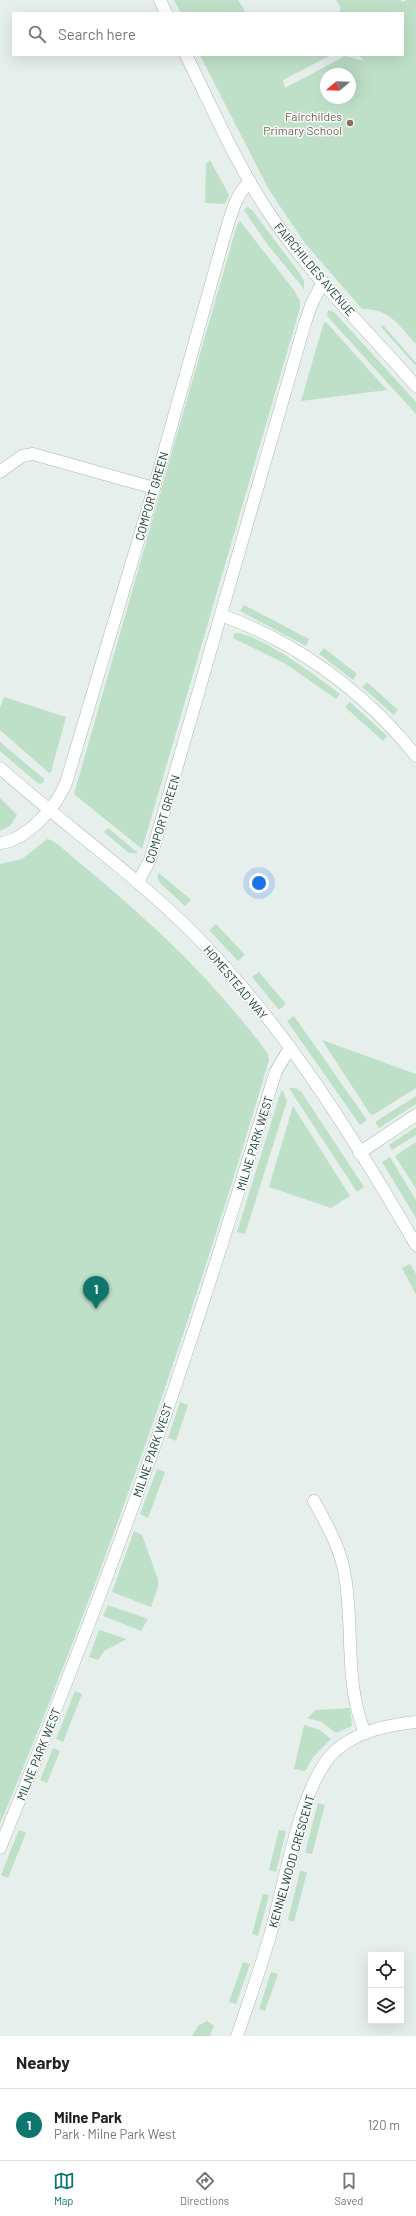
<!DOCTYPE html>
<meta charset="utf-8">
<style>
body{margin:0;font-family:Barlow,sans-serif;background:#f6f6f6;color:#222}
.controls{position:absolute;right:12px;bottom:12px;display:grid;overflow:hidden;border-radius:0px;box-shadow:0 4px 16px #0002}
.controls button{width:36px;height:36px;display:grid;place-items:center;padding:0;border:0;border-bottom:1px solid #e0e0e0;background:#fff;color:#222;font:20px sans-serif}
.compass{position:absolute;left:320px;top:68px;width:36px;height:36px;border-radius:50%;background:#fff;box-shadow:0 4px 16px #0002;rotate:251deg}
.you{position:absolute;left:259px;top:883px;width:14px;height:14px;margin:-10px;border:3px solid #fff;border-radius:50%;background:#1a73e8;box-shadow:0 0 0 6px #1a73e833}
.badge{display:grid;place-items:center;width:26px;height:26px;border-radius:50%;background:#0f766e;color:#fff;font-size:13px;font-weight:700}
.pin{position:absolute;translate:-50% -33px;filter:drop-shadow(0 1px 2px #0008)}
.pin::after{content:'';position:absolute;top:21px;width:14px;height:12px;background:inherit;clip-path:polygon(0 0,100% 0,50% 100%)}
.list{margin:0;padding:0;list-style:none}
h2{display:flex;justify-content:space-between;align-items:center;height:52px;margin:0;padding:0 16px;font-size:17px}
h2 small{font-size:13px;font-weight:400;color:#767676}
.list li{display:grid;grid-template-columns:26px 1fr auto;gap:12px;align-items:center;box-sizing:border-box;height:72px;padding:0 16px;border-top:1px solid #e0e0e0}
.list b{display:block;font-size:15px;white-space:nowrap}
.list p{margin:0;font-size:13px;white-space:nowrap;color:#767676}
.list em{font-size:13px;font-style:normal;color:#767676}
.icon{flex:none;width:22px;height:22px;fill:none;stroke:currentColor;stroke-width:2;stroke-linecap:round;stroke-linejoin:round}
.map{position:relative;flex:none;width:416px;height:2036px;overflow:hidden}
.search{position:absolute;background:#fff;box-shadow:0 4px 16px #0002;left:12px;right:12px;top:12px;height:44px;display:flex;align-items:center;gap:10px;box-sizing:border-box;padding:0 14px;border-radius:0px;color:#767676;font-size:15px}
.sheet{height:124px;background:#fff}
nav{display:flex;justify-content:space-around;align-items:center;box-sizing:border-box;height:56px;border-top:1px solid #e0e0e0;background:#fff;font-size:11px;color:#767676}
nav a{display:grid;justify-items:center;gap:2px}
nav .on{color:#0f766e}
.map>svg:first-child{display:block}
</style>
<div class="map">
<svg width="416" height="2036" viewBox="0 0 416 2036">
<rect width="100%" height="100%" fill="#e6efeb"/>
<g fill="#bfe0c8" fill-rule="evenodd">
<polygon points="174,0 238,0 246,13 181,13"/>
<path d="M 336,0 L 401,0 L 402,2 L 407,0 L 416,0 L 416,344 C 398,325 391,309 362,309 L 304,242 L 269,190 L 200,55 L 331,55 L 283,80 L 285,88 L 345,56 L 364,61 L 359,55 L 403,55 L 403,13 L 337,13 L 340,11 L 340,6 ZM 326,74 L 350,74 L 350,98 L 326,98 Z"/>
<polygon points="210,160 229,195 225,204 205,203 206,164"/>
<polygon points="247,207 252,210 298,271 304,281 304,289 267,244 244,210"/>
<polygon points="240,221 294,290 300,301 300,308 142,849 74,794 237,225"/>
<polygon points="328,310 334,312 416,402 416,414 327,316"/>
<polygon points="324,322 326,322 387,390 301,401"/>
<polygon points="383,325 416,363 416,366 381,327"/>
<polygon points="244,605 309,639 306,646 240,611"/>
<path d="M 235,633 C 259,633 319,678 340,694 L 336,699 L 286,664 L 233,638 Z"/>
<polygon points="324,648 357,674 353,680 319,654"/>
<polygon points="367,682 398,710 394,715 362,687"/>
<polygon points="4,697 66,717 51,772 49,773 0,730 0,708"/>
<polygon points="350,702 387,736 383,741 345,707"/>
<polygon points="0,742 44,779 44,782 40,784 36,782 0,751"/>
<polygon points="0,798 17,815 10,826 0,831"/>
<polygon points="108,828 138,853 129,853 104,832"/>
<path d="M 47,839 C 56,840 73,858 81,864 C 150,921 215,981 268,1054 L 269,1060 C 193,1319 104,1575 0,1824 L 0,864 L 22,859 Z"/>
<polygon points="158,872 191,900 185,906 160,883 158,879"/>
<polygon points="216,924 245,955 238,961 209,930"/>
<polygon points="259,972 286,1004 279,1010 252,977"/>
<polygon points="294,1016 367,1120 360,1125 287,1021"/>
<polygon points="322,1040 416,1074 416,1088 373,1115 370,1114"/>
<polygon points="289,1088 296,1088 302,1093 364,1187 357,1192"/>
<polygon points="281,1091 283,1091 287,1101 245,1234 237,1232"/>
<polygon points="416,1096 416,1104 379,1128 375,1122"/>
<polygon points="293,1106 350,1196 331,1208 269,1187"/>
<polygon points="416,1127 416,1135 392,1150 389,1145"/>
<polygon points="416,1142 416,1189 395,1156"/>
<polygon points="390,1157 416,1200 416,1218 382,1162"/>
<polygon points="410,1264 416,1274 416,1295 402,1268"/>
<polygon points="180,1402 188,1405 176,1441 168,1438"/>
<polygon points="157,1469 165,1472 148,1518 140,1514"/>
<polygon points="134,1531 142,1535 158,1579 158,1587 151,1607 112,1592"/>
<polygon points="108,1605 148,1619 141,1631 103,1616"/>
<polygon points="99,1630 127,1639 104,1651 98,1660 89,1657"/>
<polygon points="75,1691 82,1694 63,1742 56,1739"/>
<polygon points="350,1708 352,1726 336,1733 322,1722 307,1718 316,1710"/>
<polygon points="304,1725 320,1730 331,1739 313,1757 305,1771 294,1769"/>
<polygon points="53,1748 60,1751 47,1783 40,1780"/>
<polygon points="318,1803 325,1805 312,1854 305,1853"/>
<polygon points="19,1830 26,1833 8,1878 1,1875"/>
<polygon points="279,1830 286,1831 276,1872 269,1870"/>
<polygon points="300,1871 307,1872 294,1922 288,1920"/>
<polygon points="263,1894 269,1895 258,1936 252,1934"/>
<polygon points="243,1962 250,1964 236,2004 229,2002"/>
<polygon points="271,1972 278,1974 265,2011 259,2009"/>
<polygon points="207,2021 214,2026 210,2036 192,2036 198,2026"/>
</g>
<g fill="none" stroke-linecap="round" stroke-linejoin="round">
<g stroke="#a8b8b2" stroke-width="13">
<g id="minor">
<polyline points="160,0 166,13"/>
<path d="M 186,55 C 213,109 237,166 271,216 C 312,277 367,330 416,386"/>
<polyline points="0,472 22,456 33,454 154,488"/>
<path d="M 221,615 C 297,642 366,693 416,756"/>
<path d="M 0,768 C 63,824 133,873 193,933 C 282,1022 353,1136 416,1245"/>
<path d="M 0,843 C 27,840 56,807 66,783 L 154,488 L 225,234 C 231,216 235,194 250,182"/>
<polyline points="138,882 150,860 305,323 312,303 323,282"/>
<polyline points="359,1153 416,1115"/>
<path d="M 314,1501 C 327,1525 341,1549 345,1576 C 354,1628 344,1683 365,1733"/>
<path d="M 0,1848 C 67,1683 132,1517 188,1348 C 219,1256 247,1163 276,1071 L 290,1048"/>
<path d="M 237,2036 C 249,2001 261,1967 271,1932 C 284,1886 301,1782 335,1751 C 358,1731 387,1725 416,1722"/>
</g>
</g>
<use href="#minor" stroke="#fff" stroke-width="12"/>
</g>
<circle fill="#8d6e63" stroke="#f7fbf9" stroke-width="1.5" cx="350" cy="123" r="4"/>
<g text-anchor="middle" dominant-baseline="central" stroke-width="3" stroke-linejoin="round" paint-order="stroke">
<g font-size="12" fill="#785e54" stroke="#f7fbf9" text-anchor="end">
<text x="342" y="116">Fairchildes<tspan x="342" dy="14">Primary School</tspan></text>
</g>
<g font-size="12" fill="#24423a" stroke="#f7fbf9">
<text transform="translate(315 269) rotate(50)">FAIRCHILDES AVENUE</text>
<text transform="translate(151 496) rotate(-74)">COMPORT GREEN</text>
<text transform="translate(162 819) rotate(-73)">COMPORT GREEN</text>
<text transform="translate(236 982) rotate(50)">HOMESTEAD WAY</text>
<text transform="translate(254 1143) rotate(-73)">MILNE PARK WEST</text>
<text transform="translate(152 1450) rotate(-71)">MILNE PARK WEST</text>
<text transform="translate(38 1754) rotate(-68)">MILNE PARK WEST</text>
<text transform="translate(291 1861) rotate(-74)">KENNELWOOD CRESCENT</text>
</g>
</g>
</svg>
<div class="controls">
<button><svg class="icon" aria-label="locate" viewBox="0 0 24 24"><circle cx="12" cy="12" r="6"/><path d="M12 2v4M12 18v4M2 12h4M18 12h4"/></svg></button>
<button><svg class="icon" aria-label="layers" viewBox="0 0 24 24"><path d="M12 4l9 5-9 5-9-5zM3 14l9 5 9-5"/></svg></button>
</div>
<svg class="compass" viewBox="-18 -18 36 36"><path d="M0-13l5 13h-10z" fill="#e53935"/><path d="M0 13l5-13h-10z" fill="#767676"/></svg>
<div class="you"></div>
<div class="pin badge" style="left:96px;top:1309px">1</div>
<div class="search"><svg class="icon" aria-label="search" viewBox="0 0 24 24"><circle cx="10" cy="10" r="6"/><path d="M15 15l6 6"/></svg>Search here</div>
</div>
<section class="sheet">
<h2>Nearby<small></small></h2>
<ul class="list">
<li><span class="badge">1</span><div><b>Milne Park</b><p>Park · Milne Park West</p></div><em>120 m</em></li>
</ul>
</section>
<nav>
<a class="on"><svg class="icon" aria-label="map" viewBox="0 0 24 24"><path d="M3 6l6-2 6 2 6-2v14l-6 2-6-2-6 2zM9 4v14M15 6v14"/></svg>Map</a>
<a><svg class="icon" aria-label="directions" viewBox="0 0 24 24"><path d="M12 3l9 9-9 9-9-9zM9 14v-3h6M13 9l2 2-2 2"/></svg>Directions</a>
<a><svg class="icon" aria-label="saved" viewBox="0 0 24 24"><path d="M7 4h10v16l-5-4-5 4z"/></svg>Saved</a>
</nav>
